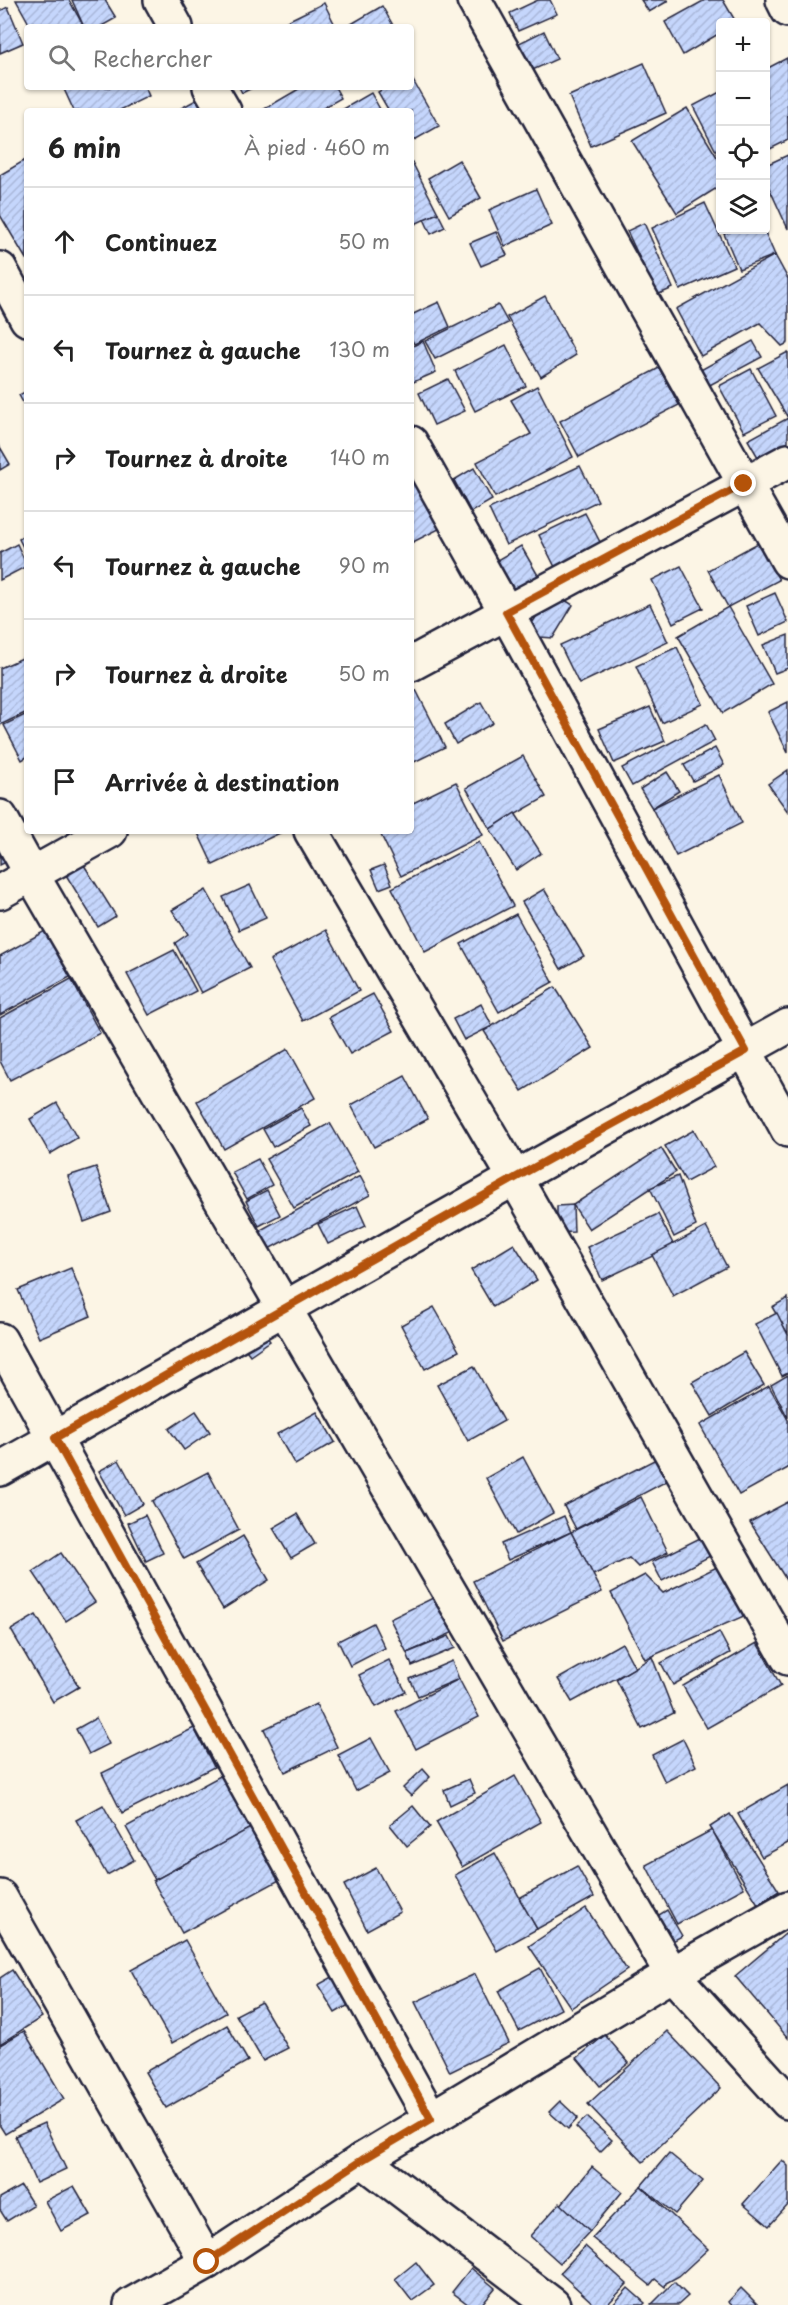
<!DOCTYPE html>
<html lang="fr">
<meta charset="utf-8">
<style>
body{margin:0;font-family:"Playpen Sans",sans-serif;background:#f6f6f6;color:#222}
.controls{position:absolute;right:18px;top:18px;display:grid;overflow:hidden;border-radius:6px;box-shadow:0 2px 4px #0004}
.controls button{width:54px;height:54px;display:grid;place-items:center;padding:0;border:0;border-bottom:2px solid #e0e0e0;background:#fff;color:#222;font:30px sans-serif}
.stop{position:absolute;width:18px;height:18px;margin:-14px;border:4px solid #b45309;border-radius:50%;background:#fff}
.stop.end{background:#b45309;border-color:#fff;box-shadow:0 2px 6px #0008}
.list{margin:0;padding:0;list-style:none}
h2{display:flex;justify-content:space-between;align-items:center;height:78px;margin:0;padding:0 24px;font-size:26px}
h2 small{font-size:20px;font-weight:400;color:#767676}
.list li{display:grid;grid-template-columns:39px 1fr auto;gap:18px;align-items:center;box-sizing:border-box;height:108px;padding:0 24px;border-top:2px solid #e0e0e0}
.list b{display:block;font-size:22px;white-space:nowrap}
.list em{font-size:20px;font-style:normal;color:#767676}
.icon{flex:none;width:33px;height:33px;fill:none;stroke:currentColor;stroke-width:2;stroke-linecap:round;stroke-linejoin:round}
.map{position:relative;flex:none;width:788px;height:2305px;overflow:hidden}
.search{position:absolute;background:#fff;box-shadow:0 2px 4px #0004;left:24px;top:24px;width:390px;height:66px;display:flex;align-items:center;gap:15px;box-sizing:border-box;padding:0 21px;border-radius:6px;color:#767676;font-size:22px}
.panel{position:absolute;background:#fff;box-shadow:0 2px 4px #0004;left:24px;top:108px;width:390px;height:726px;border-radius:6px}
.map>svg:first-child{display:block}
</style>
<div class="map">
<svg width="788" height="2305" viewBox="0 0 788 2305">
<defs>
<pattern id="building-hatch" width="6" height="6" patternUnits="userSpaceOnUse" patternTransform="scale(1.5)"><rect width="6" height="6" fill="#c5d6fc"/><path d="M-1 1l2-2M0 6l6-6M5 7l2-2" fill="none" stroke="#a9b7d9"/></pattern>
</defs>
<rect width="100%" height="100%" fill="#fcf5e5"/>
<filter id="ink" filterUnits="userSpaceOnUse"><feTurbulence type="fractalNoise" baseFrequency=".0167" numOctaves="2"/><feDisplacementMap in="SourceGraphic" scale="12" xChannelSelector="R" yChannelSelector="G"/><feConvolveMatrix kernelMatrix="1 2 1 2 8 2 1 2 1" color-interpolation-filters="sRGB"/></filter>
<g filter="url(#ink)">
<g fill="url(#building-hatch)" stroke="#22223b" stroke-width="1.5">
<polygon points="16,0 69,0 84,27 31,27"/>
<polygon points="72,0 105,0 116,18 100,27 84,27"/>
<polygon points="538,0 550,0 557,14 518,31 510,13"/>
<polygon points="641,0 667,0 668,1 649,12"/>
<polygon points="705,0 723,0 736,22 720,22 720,33 683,55 665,22"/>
<polygon points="324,3 336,27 275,27"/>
<polygon points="382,6 394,27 346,27"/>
<polygon points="8,7 23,43 0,53 0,11"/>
<polygon points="544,31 557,59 526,73 513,46"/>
<polygon points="787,58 788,140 766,151 766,69"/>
<polygon points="644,63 666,113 591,146 569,96"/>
<polygon points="411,77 439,126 411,142 411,111 389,111 378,92 386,87 411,87"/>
<polygon points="63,87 145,87 149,96 118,111 74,111"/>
<polygon points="239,87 254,87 242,93"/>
<polygon points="302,87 335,87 341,98 318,111 261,111"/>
<polygon points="720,92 720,159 693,106"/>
<polygon points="371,93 381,111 340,111"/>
<polygon points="205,95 214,111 176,111"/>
<polygon points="687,108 720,162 720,186 677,213 632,141"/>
<polygon points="788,155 788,229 766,181 766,165"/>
<polygon points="27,159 27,258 26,259 0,215 0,175"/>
<polygon points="459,160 481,198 449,216 428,178"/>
<polygon points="412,162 438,213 411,226 411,163"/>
<polygon points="536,189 552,225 505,246 489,210"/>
<polygon points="705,203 734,266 680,290 652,228"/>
<polygon points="438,213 445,227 431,234 424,219"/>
<polygon points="644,223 673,288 657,295 627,231"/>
<polygon points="734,230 764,230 775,255 739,269 724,234"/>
<polygon points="496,232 507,255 481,266 470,243"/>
<polygon points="775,255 788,279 788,343 782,346 760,323 701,356 676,309"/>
<polygon points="545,296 576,355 541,377 507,317"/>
<polygon points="439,302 450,327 414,344 411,338 411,315"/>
<polygon points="498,305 508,323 435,359 425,341"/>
<polygon points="423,341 436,372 411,383 411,347"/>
<polygon points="753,341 762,357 706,387 697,372"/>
<polygon points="506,345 526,386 475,411 455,371"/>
<polygon points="788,352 788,418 758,368"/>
<polygon points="659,368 679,405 579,457 560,421"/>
<polygon points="751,369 776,416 744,432 719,386"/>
<polygon points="448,379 465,411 434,425 419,393"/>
<polygon points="537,386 573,457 495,497 477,462 531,434 511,400"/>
<polygon points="27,391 27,410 19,395"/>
<polygon points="788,418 788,449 762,464 748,440"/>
<polygon points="0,447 10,464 0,470"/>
<polygon points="411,465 445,526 411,543"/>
<polygon points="580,466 598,501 506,545 489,509"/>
<polygon points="474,468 492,500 471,512 454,480"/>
<polygon points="585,513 602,546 556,569 539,535"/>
<polygon points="27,534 27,555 19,539"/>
<polygon points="758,543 779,580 728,607 708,570"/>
<polygon points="17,544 27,566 0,580 0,553"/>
<polygon points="521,546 539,577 510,593 492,563"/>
<polygon points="681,566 703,608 673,623 652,580"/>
<polygon points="552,592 573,605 553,638 540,637 531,625"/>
<polygon points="775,593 788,622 759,636 746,606"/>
<polygon points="650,604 668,642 579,684 560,645"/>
<polygon points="728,607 772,684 723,713 678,636"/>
<polygon points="788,635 788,668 775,673 763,645"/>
<polygon points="677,647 703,704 662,723 636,666"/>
<polygon points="27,656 27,712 0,725 0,668"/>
<polygon points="416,690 445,747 412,763 411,693"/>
<polygon points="481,702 493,723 456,744 445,724"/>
<polygon points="788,702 788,753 768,712"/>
<polygon points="650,707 665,741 614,763 599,729"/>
<polygon points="27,714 27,757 22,760 4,725"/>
<polygon points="706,724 715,741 632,786 622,768"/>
<polygon points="715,748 724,765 693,781 684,765"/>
<polygon points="523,756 546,797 490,829 466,788"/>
<polygon points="788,770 788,812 768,784"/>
<polygon points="667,772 679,791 652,808 640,789"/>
<polygon points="719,775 742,823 676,856 652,808"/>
<polygon points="456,782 483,835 401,876 379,831 411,831 411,804"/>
<polygon points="515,813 541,853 516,870 490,829"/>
<polygon points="0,831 14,858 0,865"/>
<polygon points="197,831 284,831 213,865"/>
<polygon points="479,842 513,906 425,952 392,888"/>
<polygon points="84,865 116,916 98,927 66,875"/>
<polygon points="384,865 392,884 379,889 371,870"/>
<polygon points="250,885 266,918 239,930 223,897"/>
<polygon points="544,889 584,956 561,969 522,902"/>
<polygon points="206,890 250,968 201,993 175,943 188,934 172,910"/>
<polygon points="516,914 553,982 499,1012 461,944"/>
<polygon points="326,930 359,991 303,1021 270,960"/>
<polygon points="45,931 70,977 0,1015 0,956"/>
<polygon points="174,950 196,991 149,1015 127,974"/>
<polygon points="71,979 100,1033 10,1080 0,1061 0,1018"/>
<polygon points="555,987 593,1048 522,1091 484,1031"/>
<polygon points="373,994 394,1031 350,1054 329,1017"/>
<polygon points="481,1004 492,1026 464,1040 453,1019"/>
<polygon points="288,1049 315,1098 224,1149 197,1101"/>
<polygon points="405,1076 428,1119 374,1147 351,1105"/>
<polygon points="57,1103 77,1138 50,1154 30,1119"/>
<polygon points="301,1108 311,1126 273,1147 263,1129"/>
<polygon points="330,1123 358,1172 294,1208 266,1159"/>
<polygon points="694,1130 714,1167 686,1182 665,1146"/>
<polygon points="661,1148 676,1172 589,1229 573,1205"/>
<polygon points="258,1159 272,1185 247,1199 232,1172"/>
<polygon points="96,1167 111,1212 84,1222 68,1176"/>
<polygon points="360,1176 370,1195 265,1251 255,1233"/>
<polygon points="678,1176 696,1226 674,1237 650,1188"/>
<polygon points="267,1190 280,1215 259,1226 246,1201"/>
<polygon points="573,1205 574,1232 557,1233 557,1206"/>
<polygon points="357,1206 366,1226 328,1244 318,1224"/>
<polygon points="658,1214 674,1246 602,1280 587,1247"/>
<polygon points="706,1227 727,1267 673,1296 652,1255"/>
<polygon points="514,1244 537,1280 493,1307 471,1270"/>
<polygon points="71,1268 91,1316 39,1338 18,1290"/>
<polygon points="788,1298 788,1334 772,1307"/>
<polygon points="434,1307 459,1351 425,1369 401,1325"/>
<polygon points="777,1313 788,1335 788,1373 782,1376 755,1324"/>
<polygon points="260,1328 270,1341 250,1355 240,1342"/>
<polygon points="744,1352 764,1385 712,1416 692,1382"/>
<polygon points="474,1366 504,1421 468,1441 437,1385"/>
<polygon points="788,1375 788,1418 771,1385"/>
<polygon points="769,1386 788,1420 788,1468 739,1495 700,1425"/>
<polygon points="196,1411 210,1432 184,1450 169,1429"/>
<polygon points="317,1412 335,1442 295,1465 277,1434"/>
<polygon points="523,1457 553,1513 516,1534 486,1478"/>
<polygon points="656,1459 667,1481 576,1529 564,1506"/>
<polygon points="119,1460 143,1504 124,1515 99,1471"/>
<polygon points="208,1472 239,1530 184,1559 152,1501"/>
<polygon points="641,1497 668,1552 638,1567 629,1558 593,1575 571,1532"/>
<polygon points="788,1502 788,1580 787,1581 750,1522"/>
<polygon points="297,1514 315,1544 291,1558 273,1528"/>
<polygon points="145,1515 163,1553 146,1561 128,1523"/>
<polygon points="564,1516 571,1532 508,1560 501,1544"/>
<polygon points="571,1532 602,1592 503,1641 473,1581"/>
<polygon points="243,1536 269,1580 223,1609 196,1564"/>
<polygon points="702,1537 712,1555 662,1581 652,1562"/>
<polygon points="61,1553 95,1602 66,1621 33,1572"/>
<polygon points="719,1566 744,1616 645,1659 611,1593 645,1575 663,1593"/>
<polygon points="437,1596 454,1632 407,1653 390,1619"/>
<polygon points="36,1615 79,1687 53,1702 11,1630"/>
<polygon points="373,1623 385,1648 350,1666 338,1641"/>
<polygon points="719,1632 730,1653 673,1685 661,1663"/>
<polygon points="449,1636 455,1648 412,1666 407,1653"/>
<polygon points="622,1643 635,1668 572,1702 558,1679"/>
<polygon points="757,1643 781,1686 707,1728 683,1686"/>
<polygon points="652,1657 674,1713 642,1729 616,1679"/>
<polygon points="389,1660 406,1692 376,1707 359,1675"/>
<polygon points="452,1661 459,1679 418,1696 410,1679"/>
<polygon points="459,1679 479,1717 416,1749 396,1711"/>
<polygon points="316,1704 337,1747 285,1772 264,1729"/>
<polygon points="96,1718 109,1744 89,1754 76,1729"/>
<polygon points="194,1728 214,1767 122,1813 102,1773"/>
<polygon points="371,1738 390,1773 356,1791 338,1755"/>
<polygon points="683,1739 696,1766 665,1782 652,1755"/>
<polygon points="423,1769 430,1777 411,1796 403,1788"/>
<polygon points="222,1775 251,1828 155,1880 126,1827"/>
<polygon points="515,1776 541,1822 462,1867 436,1822"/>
<polygon points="469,1779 475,1793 450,1805 444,1790"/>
<polygon points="788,1785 788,1843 762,1857 738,1814"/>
<polygon points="103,1805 134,1860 107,1875 76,1820"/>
<polygon points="413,1806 430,1827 407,1846 390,1825"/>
<polygon points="730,1814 779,1891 758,1904 710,1827"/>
<polygon points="254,1826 283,1878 182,1933 153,1881"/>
<polygon points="712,1830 744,1888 677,1924 646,1865"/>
<polygon points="495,1853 537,1929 497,1951 455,1875"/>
<polygon points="577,1866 594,1897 537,1929 519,1898"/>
<polygon points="376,1868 400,1912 367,1930 344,1885"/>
<polygon points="586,1908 627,1970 571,2008 529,1946"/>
<polygon points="667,1910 682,1936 669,1943 654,1918"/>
<polygon points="785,1934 788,1938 788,2038 735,1976"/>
<polygon points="185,1940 226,2013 172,2043 131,1970"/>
<polygon points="540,1968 561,2009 519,2031 498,1991"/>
<polygon points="12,1970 42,2017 0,2044 0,1978"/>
<polygon points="338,1974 354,2002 335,2013 318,1985"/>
<polygon points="475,1974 509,2043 450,2072 415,2002"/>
<polygon points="261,2002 288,2048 263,2061 236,2015"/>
<polygon points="227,2025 248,2061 166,2108 145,2072"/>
<polygon points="24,2031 64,2099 5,2134 0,2126 0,2045"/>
<polygon points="667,2031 721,2088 643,2162 588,2104"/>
<polygon points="605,2035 629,2063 600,2086 577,2058"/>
<polygon points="560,2101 578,2118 568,2129 549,2112"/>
<polygon points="587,2117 612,2140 600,2152 576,2127"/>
<polygon points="44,2123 66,2169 36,2183 15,2136"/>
<polygon points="669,2153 703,2181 675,2214 641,2186"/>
<polygon points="782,2160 788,2166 788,2205 769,2226 743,2204"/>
<polygon points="592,2167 622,2192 590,2231 560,2206"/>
<polygon points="21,2186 33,2205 7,2221 0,2210 0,2198"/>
<polygon points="74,2186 91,2215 61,2231 45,2201"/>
<polygon points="641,2186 708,2249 679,2276 666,2283 665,2287 655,2279 650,2285 592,2238"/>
<polygon points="560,2203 590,2231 560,2263 530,2236"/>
<polygon points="585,2246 627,2284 607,2305 595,2305 560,2273"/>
<polygon points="416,2262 434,2285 412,2301 395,2279"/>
<polygon points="471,2268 495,2288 481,2305 469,2305 452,2292"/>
<polygon points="674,2282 688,2296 678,2305 651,2305"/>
<polygon points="628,2288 645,2303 643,2305 613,2305"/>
<polygon points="741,2288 758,2305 732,2305 728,2302"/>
</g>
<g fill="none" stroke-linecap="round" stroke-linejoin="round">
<g stroke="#22223b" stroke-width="38">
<g id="minor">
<polyline points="161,0 176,27"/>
<polyline points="474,0 788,561"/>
<polyline points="783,0 788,10"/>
<polyline points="210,87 224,111"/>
<polyline points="0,269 27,319"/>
<polyline points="411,443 506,612 788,1130"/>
<polyline points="411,664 788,461"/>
<polyline points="0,817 32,875 672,1974 788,2102"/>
<polyline points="311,831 515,1178 788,1658"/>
<polyline points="0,892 110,831"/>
<polyline points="0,1340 431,2119"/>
<polyline points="0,1469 515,1178 788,1026"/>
<polyline points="0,1897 207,2262"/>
<polyline points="362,2160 553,2305"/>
<polyline points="131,2305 207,2262 362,2160 672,1974 788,1908"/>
</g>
</g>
<use href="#minor" stroke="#fcf5e5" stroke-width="33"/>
</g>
</g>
<g fill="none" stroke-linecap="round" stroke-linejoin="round" filter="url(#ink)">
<polyline stroke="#b45309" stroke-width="8" points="207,2262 362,2160 431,2119 55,1438 515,1178 746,1051 506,612 744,484"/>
</g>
</svg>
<div class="controls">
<button>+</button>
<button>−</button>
<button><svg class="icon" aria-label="locate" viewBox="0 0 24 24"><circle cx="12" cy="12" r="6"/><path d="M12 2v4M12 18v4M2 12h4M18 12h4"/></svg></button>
<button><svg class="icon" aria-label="layers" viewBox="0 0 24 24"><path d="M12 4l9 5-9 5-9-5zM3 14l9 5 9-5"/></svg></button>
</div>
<div class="stop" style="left:207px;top:2262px"></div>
<div class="stop end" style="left:744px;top:484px"></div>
<div class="search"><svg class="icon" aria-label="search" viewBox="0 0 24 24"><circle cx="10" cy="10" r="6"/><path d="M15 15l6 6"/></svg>Rechercher</div>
<section class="panel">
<h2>6 min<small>À pied · 460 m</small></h2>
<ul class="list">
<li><svg class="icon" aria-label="ahead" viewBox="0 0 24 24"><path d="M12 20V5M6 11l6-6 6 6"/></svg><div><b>Continuez</b></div><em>50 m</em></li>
<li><svg class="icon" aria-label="left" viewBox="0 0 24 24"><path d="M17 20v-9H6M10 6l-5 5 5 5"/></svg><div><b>Tournez à gauche</b></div><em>130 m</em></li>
<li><svg class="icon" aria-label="right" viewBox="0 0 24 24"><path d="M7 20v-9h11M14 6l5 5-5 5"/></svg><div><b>Tournez à droite</b></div><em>140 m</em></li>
<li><svg class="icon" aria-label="left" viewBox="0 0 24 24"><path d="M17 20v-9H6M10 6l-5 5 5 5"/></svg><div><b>Tournez à gauche</b></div><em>90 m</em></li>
<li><svg class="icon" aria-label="right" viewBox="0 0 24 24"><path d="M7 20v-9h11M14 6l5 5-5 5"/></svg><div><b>Tournez à droite</b></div><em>50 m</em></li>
<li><svg class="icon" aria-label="arrive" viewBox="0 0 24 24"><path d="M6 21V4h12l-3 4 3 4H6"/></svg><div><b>Arrivée à destination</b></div></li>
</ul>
</section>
</div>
